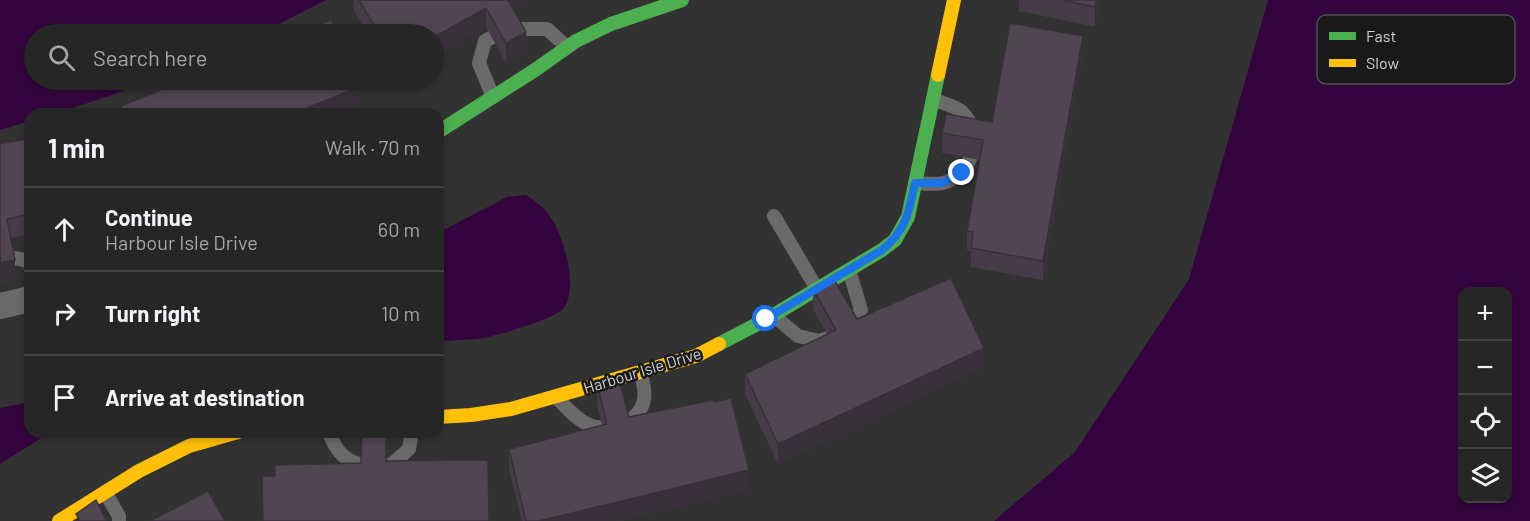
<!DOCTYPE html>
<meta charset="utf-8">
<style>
body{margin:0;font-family:Barlow,sans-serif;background:#323232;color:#f1f3f6}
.controls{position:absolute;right:18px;bottom:18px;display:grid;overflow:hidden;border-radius:12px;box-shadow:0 3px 9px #0003}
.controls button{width:54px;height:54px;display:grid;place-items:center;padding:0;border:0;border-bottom:2px solid #424343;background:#262626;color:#f1f3f6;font:30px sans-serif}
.stop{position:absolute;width:18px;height:18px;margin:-14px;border:4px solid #1a73e8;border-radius:50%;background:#fff}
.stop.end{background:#1a73e8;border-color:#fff;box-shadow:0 2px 6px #0008}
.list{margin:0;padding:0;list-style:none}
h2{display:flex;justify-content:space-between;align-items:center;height:78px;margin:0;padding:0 24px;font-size:26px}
h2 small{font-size:20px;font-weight:400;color:#a4a5a7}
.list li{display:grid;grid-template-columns:39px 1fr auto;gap:18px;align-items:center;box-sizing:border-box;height:84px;padding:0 24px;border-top:2px solid #424343}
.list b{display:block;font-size:22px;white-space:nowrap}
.list p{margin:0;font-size:20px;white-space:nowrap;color:#a4a5a7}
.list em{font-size:20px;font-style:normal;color:#a4a5a7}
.icon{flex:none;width:33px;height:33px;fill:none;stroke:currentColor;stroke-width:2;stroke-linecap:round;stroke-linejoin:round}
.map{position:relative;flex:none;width:1530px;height:521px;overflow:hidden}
.search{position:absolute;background:#262626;box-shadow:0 3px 9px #0003;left:24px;top:24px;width:420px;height:66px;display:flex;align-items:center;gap:15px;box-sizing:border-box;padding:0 21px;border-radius:33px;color:#a4a5a7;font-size:22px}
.panel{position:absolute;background:#262626;box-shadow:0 3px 9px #0003;left:24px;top:108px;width:420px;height:330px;border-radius:18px}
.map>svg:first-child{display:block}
</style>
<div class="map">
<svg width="1530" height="521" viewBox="0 0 1530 521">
<rect width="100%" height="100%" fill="#323232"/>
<g fill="#34043e" fill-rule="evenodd">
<polygon points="0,0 326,0 259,34 34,34 34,80 156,80 55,114 30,114 30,121 0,130"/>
<path d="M 1268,0 L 1530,0 L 1530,521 L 994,521 L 1075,452 L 1189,279 ZM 1462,292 L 1508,292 L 1508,498 L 1462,498 Z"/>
<path d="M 526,195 C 551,211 556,223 565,251 C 570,265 574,296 563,309 C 553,319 499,335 484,338 C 469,340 453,340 438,341 L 438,233 L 507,197 Z"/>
<polygon points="30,402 30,432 51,432 0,464 0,408"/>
</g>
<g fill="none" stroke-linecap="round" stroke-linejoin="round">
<g stroke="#6b6a6b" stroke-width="14">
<polyline points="493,97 479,63 485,41 507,29 547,29 567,47"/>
<path d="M 915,183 C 923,183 934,185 943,183 C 972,176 985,134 962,112 C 956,106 941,103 933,99"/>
<polyline points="774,216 817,289"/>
<polyline points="0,257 3,256 25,260 30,264"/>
<polyline points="773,315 798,336 819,341 844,332 861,310 849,270"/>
<path d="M 557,398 C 576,418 594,438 624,423 C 633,419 642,411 644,400 C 646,392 642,380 641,372"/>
<path d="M 329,432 C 340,465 360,467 391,465 L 409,449 L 412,432"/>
<polyline points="105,492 119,516 119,521"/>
</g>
<polyline stroke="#6b6a6b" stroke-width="26" points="0,306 30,299"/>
<g stroke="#4caf50" stroke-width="14">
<polyline points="438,132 535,70 576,41 611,24 682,0"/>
<polyline points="719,344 767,319 882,250 895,240 908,217 938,75"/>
</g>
<g stroke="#ffc107" stroke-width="14">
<polyline points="938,75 954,0"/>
<polyline points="438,417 471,415 511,409 696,356 719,344"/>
<polyline points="59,521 139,471 189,446 238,432"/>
</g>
</g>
<g fill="#453c47">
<polygon points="354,0 527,0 512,8 526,52 506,63 486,27 434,34 368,34 354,11"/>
<polygon points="1019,0 1101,0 1095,27 1019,11"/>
<polygon points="1083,56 1043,280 971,267 971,251 967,250 967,231 980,160 942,153 942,133 992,122"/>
<polygon points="30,138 30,234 11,238 15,280 0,283 0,144"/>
<polygon points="813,289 857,319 984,367 778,464 745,394 745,374 827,334 813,309"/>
<polygon points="597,384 629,417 749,490 621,521 522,521 509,469 509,449 602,425 597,404"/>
</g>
<g fill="#383139">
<polygon points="504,0 527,0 504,13"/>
<polygon points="1097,0 1101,0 1095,27 1095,7"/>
<polygon points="486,8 486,27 434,57 434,37"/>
<polygon points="526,32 526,52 506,63 506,43"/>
<polygon points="1083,36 1083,56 1043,280 1043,261"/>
<polygon points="359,87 359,107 341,114 292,114"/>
<polygon points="15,260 15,280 0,283 0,263"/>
<polygon points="984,348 984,367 778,464 778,444"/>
<polygon points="749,470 749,490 621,521 539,521"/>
</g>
<g fill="#504652" stroke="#383139" stroke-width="1.5">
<polygon points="359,0 508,0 526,32 506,43 486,8 434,37 434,34 379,34"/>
<polygon points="1062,0 1097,0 1095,7"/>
<polygon points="331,20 337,34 295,34"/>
<polygon points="1010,23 1083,36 1043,261 971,248 973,232 967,231 983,140 942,133 946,114 992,122"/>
<polygon points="185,80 356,80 359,87 292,114 124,114 121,106"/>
<polygon points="30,138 30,214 7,219 15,260 0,263 0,144"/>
<polygon points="832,276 857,319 951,278 984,348 778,444 745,374 836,330 813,289"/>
<polygon points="618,377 629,417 713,400 714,402 731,398 749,470 539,521 526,521 509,449 607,424 597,384"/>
<polygon points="362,432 386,432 386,461 488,460 489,521 263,521 262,476 275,476 275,465 361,463"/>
<polygon points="208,491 225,521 150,521"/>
<polygon points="96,500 107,521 80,521 76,514"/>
</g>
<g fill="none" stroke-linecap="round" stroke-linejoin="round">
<path stroke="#1a73e8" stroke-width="8" d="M 766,319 L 882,250 C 906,231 909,212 915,183 L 942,183 L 962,173"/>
</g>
<g text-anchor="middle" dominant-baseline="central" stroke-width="5" stroke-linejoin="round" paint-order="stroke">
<g font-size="16" fill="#d4d3d4" stroke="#1a191a">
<text transform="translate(642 370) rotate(-17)">Harbour Isle Drive</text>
</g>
</g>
<rect x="1317" y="15" width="198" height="69" rx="9" fill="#1a191a" stroke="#525152" stroke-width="1.5"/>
<rect x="1329" y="32" width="27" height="8" fill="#4caf50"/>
<rect x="1329" y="59" width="27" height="8" fill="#ffc107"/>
<g font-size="16" fill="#d4d3d4">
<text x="1366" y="42">Fast</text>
<text x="1366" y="69">Slow</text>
</g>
</svg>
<div class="controls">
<button>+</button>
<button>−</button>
<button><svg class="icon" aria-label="locate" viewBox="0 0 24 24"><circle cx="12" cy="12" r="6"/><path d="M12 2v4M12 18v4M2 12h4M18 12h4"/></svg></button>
<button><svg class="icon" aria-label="layers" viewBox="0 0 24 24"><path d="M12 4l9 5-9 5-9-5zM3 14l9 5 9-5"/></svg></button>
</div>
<div class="stop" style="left:766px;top:319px"></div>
<div class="stop end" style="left:962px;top:173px"></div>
<div class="search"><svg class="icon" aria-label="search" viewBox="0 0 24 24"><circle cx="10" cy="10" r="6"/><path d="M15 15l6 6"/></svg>Search here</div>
<section class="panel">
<h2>1 min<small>Walk · 70 m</small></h2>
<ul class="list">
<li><svg class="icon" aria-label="ahead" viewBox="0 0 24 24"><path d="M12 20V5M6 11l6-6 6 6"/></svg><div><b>Continue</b><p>Harbour Isle Drive</p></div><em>60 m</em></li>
<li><svg class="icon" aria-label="right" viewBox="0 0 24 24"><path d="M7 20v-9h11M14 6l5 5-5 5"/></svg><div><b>Turn right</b></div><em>10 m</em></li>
<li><svg class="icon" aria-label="arrive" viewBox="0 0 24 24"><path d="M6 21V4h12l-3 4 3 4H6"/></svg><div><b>Arrive at destination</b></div></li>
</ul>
</section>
</div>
